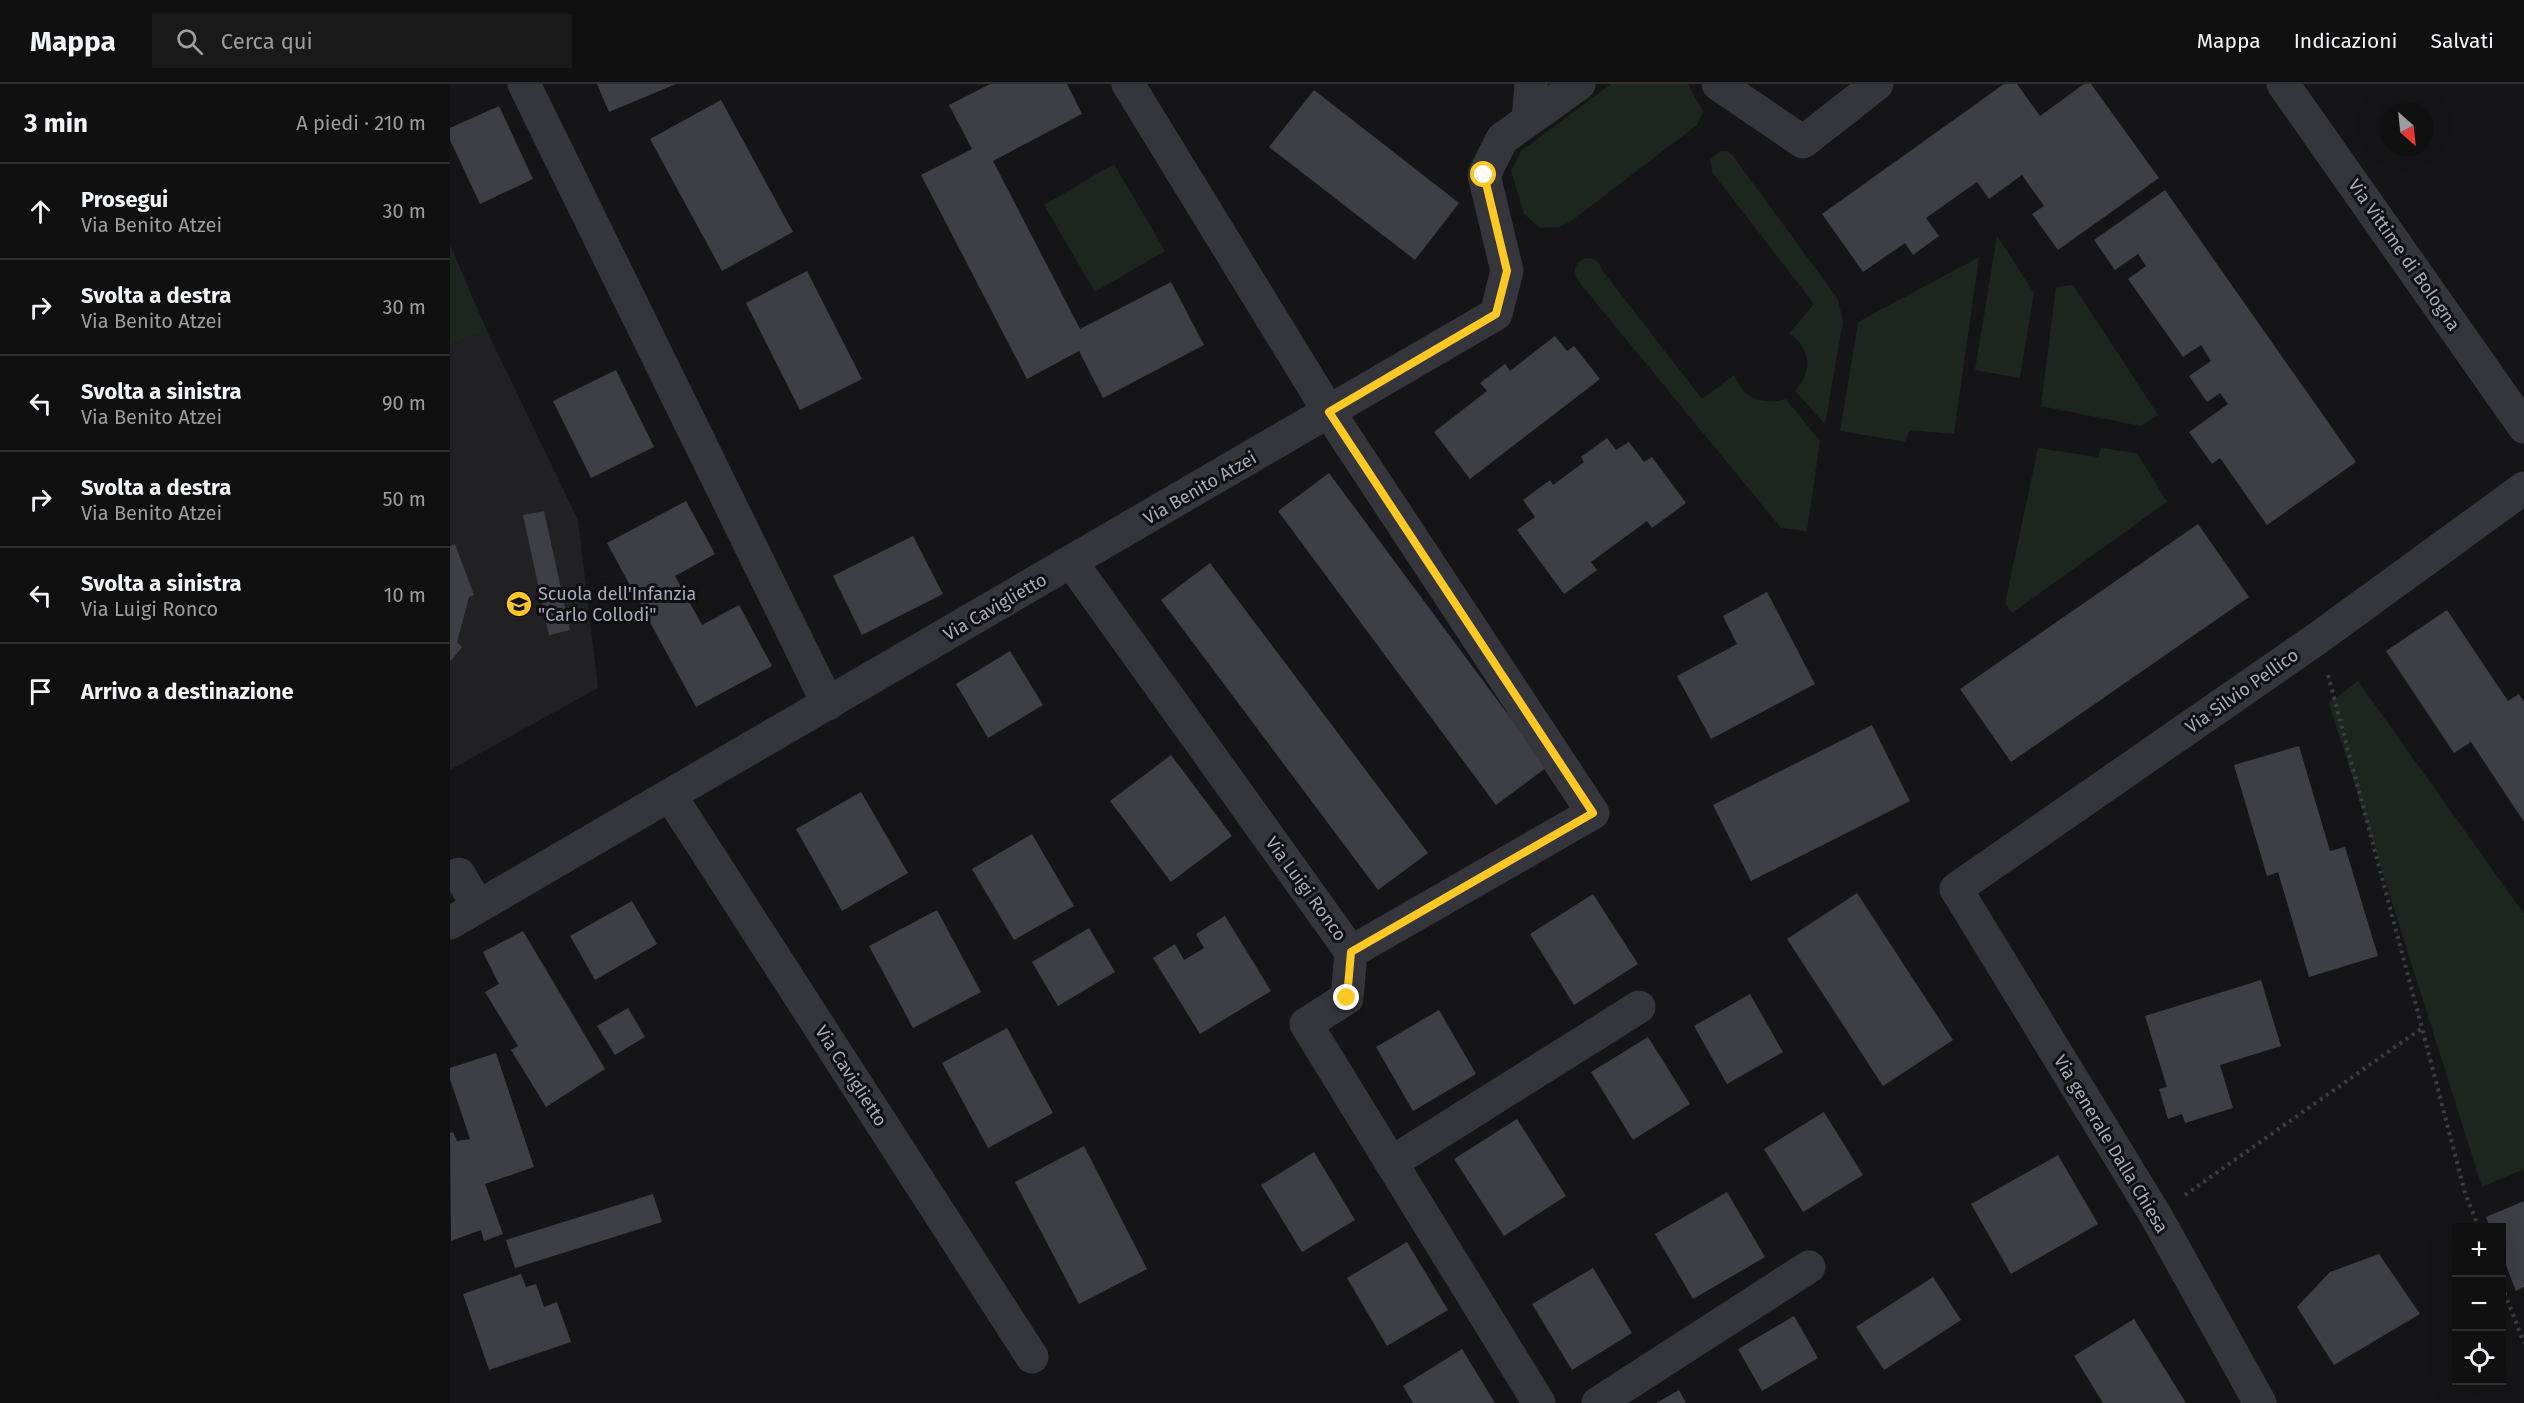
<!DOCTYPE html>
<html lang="it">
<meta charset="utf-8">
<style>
body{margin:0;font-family:"Fira Sans",sans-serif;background:#19191a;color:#f1f3f6}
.controls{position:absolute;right:18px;bottom:18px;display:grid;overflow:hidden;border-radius:0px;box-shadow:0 6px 24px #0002}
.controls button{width:54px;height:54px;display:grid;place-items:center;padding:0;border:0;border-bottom:2px solid #303031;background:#101011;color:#f1f3f6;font:30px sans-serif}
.compass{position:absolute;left:1930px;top:18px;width:54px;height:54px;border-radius:50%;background:#101011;box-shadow:0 6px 24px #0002;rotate:153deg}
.stop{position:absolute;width:18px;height:18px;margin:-14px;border:4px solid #ffc825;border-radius:50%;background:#fff}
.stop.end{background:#ffc825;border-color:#fff;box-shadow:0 2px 6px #0008}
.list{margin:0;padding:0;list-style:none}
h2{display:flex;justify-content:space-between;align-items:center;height:78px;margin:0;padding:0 24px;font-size:26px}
h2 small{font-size:20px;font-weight:400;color:#9c9d9f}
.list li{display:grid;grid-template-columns:39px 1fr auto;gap:18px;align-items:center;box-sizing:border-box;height:96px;padding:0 24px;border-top:2px solid #303031}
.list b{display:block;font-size:22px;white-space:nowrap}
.list p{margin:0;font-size:20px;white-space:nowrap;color:#9c9d9f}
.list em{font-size:20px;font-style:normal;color:#9c9d9f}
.icon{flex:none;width:33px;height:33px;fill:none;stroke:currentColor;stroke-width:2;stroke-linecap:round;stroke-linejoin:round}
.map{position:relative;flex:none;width:2074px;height:1319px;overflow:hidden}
header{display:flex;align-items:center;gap:36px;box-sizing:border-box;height:84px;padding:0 30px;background:#101011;border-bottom:2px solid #303031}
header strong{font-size:28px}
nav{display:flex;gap:33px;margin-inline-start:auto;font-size:21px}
.search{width:420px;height:54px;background:#19191a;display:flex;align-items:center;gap:15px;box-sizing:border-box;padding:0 21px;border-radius:0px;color:#9c9d9f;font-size:22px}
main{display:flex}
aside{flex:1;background:#101011}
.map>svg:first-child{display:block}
</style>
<header>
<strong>Mappa</strong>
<div class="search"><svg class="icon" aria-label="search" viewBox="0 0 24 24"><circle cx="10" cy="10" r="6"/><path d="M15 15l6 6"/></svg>Cerca qui</div>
<nav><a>Mappa</a><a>Indicazioni</a><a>Salvati</a></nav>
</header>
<main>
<aside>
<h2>3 min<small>A piedi · 210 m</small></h2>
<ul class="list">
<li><svg class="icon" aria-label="ahead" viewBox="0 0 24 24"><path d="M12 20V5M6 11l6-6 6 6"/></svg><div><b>Prosegui</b><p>Via Benito Atzei</p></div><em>30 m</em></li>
<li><svg class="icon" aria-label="right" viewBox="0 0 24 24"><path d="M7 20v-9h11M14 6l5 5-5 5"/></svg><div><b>Svolta a destra</b><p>Via Benito Atzei</p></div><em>30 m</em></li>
<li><svg class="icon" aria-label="left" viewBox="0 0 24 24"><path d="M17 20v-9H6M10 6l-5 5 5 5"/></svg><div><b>Svolta a sinistra</b><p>Via Benito Atzei</p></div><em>90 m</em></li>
<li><svg class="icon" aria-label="right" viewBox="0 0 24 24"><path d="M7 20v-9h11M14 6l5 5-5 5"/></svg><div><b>Svolta a destra</b><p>Via Benito Atzei</p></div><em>50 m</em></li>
<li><svg class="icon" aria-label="left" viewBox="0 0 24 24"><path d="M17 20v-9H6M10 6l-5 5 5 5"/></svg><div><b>Svolta a sinistra</b><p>Via Luigi Ronco</p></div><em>10 m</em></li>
<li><svg class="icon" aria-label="arrive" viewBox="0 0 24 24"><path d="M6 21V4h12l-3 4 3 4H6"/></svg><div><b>Arrivo a destinazione</b></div></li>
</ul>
</aside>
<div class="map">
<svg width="2074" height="1319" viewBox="0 0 2074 1319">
<rect width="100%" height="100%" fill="#151517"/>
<polygon fill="#212124" points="37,247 128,436 148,604 0,686 0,261"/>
<g fill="#1c251e">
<polygon points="1161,0 1238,0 1253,28 1247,41 1120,138 1109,143 1090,144 1074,130 1061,87 1071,67"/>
<path d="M 1270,67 L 1277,67 L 1283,72 L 1388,215 L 1393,238 L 1375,340 L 1345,307 C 1363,287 1361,265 1339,249 L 1364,220 L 1262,88 L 1260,75 Z"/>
<polygon points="664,80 715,167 645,208 594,121"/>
<polygon points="1547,152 1584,209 1570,294 1525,286"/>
<polygon points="0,161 37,247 0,261"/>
<polygon points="1529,173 1504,350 1460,346 1455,358 1390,347 1408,238"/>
<path d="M 1136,174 C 1146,174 1149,177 1152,186 L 1252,315 L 1284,291 C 1294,314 1311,322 1336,315 L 1370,357 L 1357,447 L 1331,444 L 1129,198 C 1122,187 1124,179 1136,174 Z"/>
<polygon points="1623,201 1708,331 1691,342 1591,322 1606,203"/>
<polygon points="1588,364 1648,373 1651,364 1687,369 1717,418 1562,529 1555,519"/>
<polygon points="1908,597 2074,830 2074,1085 2032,1103 1879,619"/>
</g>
<g fill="#3e3f45">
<polygon points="147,0 226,0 159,28"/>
<polygon points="540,0 617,0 632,30 543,77 630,245 721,198 754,261 653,314 629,267 577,295 471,91 522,65 499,21"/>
<polygon points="1554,0 1567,0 1590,32 1634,0 1641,0 1709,94 1608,166 1582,130 1594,122 1572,91 1539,115 1527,98 1476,134 1489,152 1463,171 1455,159 1413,188 1372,130"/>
<polygon points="864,6 1009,119 965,176 819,63"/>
<polygon points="271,16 343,148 272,187 200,55"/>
<polygon points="49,22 83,95 30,120 0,56 0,44"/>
<polygon points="1715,106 1906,378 1817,441 1770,374 1762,380 1739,348 1778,320 1770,309 1757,318 1739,292 1761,277 1751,261 1733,273 1678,195 1696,182 1688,170 1665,186 1644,156"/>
<polygon points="357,187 412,295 350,326 296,219"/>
<polygon points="1105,252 1117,267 1124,262 1150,295 1020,395 984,348 1037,307 1030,299 1055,280 1060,287"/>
<polygon points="166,286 204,363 141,394 103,317"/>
<polygon points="1157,354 1166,366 1179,358 1194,378 1202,373 1236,419 1202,444 1197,437 1141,478 1147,486 1114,510 1067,446 1085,433 1073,416 1100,396 1103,401 1134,378 1131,373"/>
<polygon points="879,389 1097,683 1046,721 828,427"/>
<polygon points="236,417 265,470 225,492 252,541 289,521 322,582 246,623 157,459"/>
<polygon points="94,427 120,546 99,551 73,431"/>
<polygon points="1748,440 1799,513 1561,678 1510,605"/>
<polygon points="463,452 493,510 412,551 383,492"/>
<polygon points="5,460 24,511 19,513 7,558 12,563 0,578 0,462"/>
<polygon points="760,479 978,769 928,806 711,516"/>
<polygon points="1317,508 1365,600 1261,655 1227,592 1287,560 1273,532"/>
<polygon points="1997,526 2058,617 2069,610 2074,618 2074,738 2021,658 2004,669 1936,567"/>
<polygon points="560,567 593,621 538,654 506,600"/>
<polygon points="1422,641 1460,717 1301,797 1263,721"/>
<polygon points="1849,662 1880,767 1895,763 1928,872 1859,893 1828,788 1817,792 1784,681"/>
<polygon points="721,671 782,752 721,798 660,717"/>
<polygon points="411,708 458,789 392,827 346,745"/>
<polygon points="582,750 624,822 564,856 522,785"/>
<polygon points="1407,809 1503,956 1433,1002 1337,855"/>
<polygon points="1143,810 1188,880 1124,921 1080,850"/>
<polygon points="182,817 207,860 145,896 120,852"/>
<polygon points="487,826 531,908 463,944 419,862"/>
<polygon points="775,832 821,907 750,950 703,874 725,860 734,876 754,864 746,850"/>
<polygon points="639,844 665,888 608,922 582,878"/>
<polygon points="73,847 155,985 96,1023 61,966 68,962 35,908 49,900 33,868"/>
<polygon points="1811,896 1831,962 1770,981 1783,1024 1735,1039 1732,1030 1718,1035 1709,1005 1717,1003 1695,932"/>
<polygon points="1300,910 1333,968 1277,1000 1244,942"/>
<polygon points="178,924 195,953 165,971 147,942"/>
<polygon points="989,926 1026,990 963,1027 926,963"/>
<polygon points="557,944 603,1029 538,1064 492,979"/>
<polygon points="1198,953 1240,1020 1183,1056 1141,988"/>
<polygon points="46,969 84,1083 35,1100 53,1150 34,1157 31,1146 1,1157 0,1049 3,1048 7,1057 20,1055 0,995 0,984"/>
<polygon points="1374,1028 1413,1091 1353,1128 1314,1065"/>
<polygon points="1067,1035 1116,1112 1054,1152 1004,1075"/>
<polygon points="634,1062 697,1185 629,1220 565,1098"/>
<polygon points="864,1068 905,1136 852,1168 811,1101"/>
<polygon points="1608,1071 1648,1140 1561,1190 1521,1120"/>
<polygon points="1277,1108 1315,1173 1243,1215 1205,1150"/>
<polygon points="203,1110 212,1138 65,1184 56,1156"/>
<polygon points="2074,1117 2074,1203 2066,1207 2052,1171 2052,1144 2040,1144 2036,1133"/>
<polygon points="957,1158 998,1226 937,1262 897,1194"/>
<polygon points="1929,1170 1970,1230 1884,1281 1847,1223 1880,1188"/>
<polygon points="1143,1184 1182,1249 1122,1286 1082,1220"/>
<polygon points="71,1190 76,1203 86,1200 94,1223 107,1218 121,1258 39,1286 13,1210"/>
<polygon points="1483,1193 1511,1236 1434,1286 1406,1243"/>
<polygon points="1344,1232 1368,1274 1312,1307 1288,1265"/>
<polygon points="1684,1235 1736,1319 1653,1319 1624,1272"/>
<polygon points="1012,1265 1045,1319 963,1319 953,1302"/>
<polygon points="1229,1306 1236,1319 1206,1319"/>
</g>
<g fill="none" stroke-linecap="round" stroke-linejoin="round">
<g stroke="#3b3d44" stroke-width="4" stroke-dasharray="3 4.5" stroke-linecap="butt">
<polyline points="1878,591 1972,944"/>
<polyline points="1735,1111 1972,944 2015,1109 2029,1144"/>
<polyline points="2052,1202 2074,1259"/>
</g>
<g stroke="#35363c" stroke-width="33">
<polyline points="74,0 378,620"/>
<polyline points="678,0 879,328 1143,729 901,868"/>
<polyline points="1268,0 1353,58 1427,0"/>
<polyline points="1833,0 2074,343"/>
<polyline points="1078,36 1081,0"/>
<polyline points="622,479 901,868 897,914 856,940 1089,1319"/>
<polyline points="220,711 582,1273"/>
<polyline points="9,790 28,822"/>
<polyline points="0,839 1046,230 1057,187 1034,91 1052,55 1129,0"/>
<polyline points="941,1079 1189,923"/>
<polyline points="1148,1319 1359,1183"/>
<polyline points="1810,1319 1706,1132 1506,805 1868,554 2074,404"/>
</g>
</g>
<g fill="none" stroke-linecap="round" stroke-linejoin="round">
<polyline stroke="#ffc825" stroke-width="8" points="897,914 901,868 1143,729 879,328 1046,230 1057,187 1034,91"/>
</g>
<defs>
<g id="school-disc" transform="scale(1.35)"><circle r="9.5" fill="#ffc825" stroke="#101012"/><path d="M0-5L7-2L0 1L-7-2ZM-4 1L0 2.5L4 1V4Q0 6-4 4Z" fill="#111"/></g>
</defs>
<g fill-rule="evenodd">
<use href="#school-disc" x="69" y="520"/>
</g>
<g text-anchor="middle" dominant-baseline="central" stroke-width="6" stroke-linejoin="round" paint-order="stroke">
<g font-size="18" fill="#a5a9b9" stroke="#101012">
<text transform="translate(1954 171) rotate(55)">Via Vittime di Bologna</text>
<text transform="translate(750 404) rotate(-30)">Via Benito Atzei</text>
<text transform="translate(545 523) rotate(-30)">Via Caviglietto</text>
<text transform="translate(1792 607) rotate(-35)">Via Silvio Pellico</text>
<text transform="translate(856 805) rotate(54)">Via Luigi Ronco</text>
<text transform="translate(401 992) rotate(57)">Via Caviglietto</text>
<text transform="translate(1661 1060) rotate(59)">Via generale Dalla Chiesa</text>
</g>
<g font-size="18" fill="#a5a9b9" stroke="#101012" text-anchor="start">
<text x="88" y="510">Scuola dell'Infanzia<tspan x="88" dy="21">"Carlo Collodi"</tspan></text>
</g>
</g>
</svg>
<div class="controls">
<button>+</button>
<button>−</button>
<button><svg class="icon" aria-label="locate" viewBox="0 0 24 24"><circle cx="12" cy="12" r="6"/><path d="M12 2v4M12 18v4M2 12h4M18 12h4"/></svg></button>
</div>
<svg class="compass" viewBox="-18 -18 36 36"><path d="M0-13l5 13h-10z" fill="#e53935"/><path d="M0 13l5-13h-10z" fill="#9c9d9f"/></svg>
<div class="stop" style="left:1034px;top:91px"></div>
<div class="stop end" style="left:897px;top:914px"></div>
</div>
</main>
